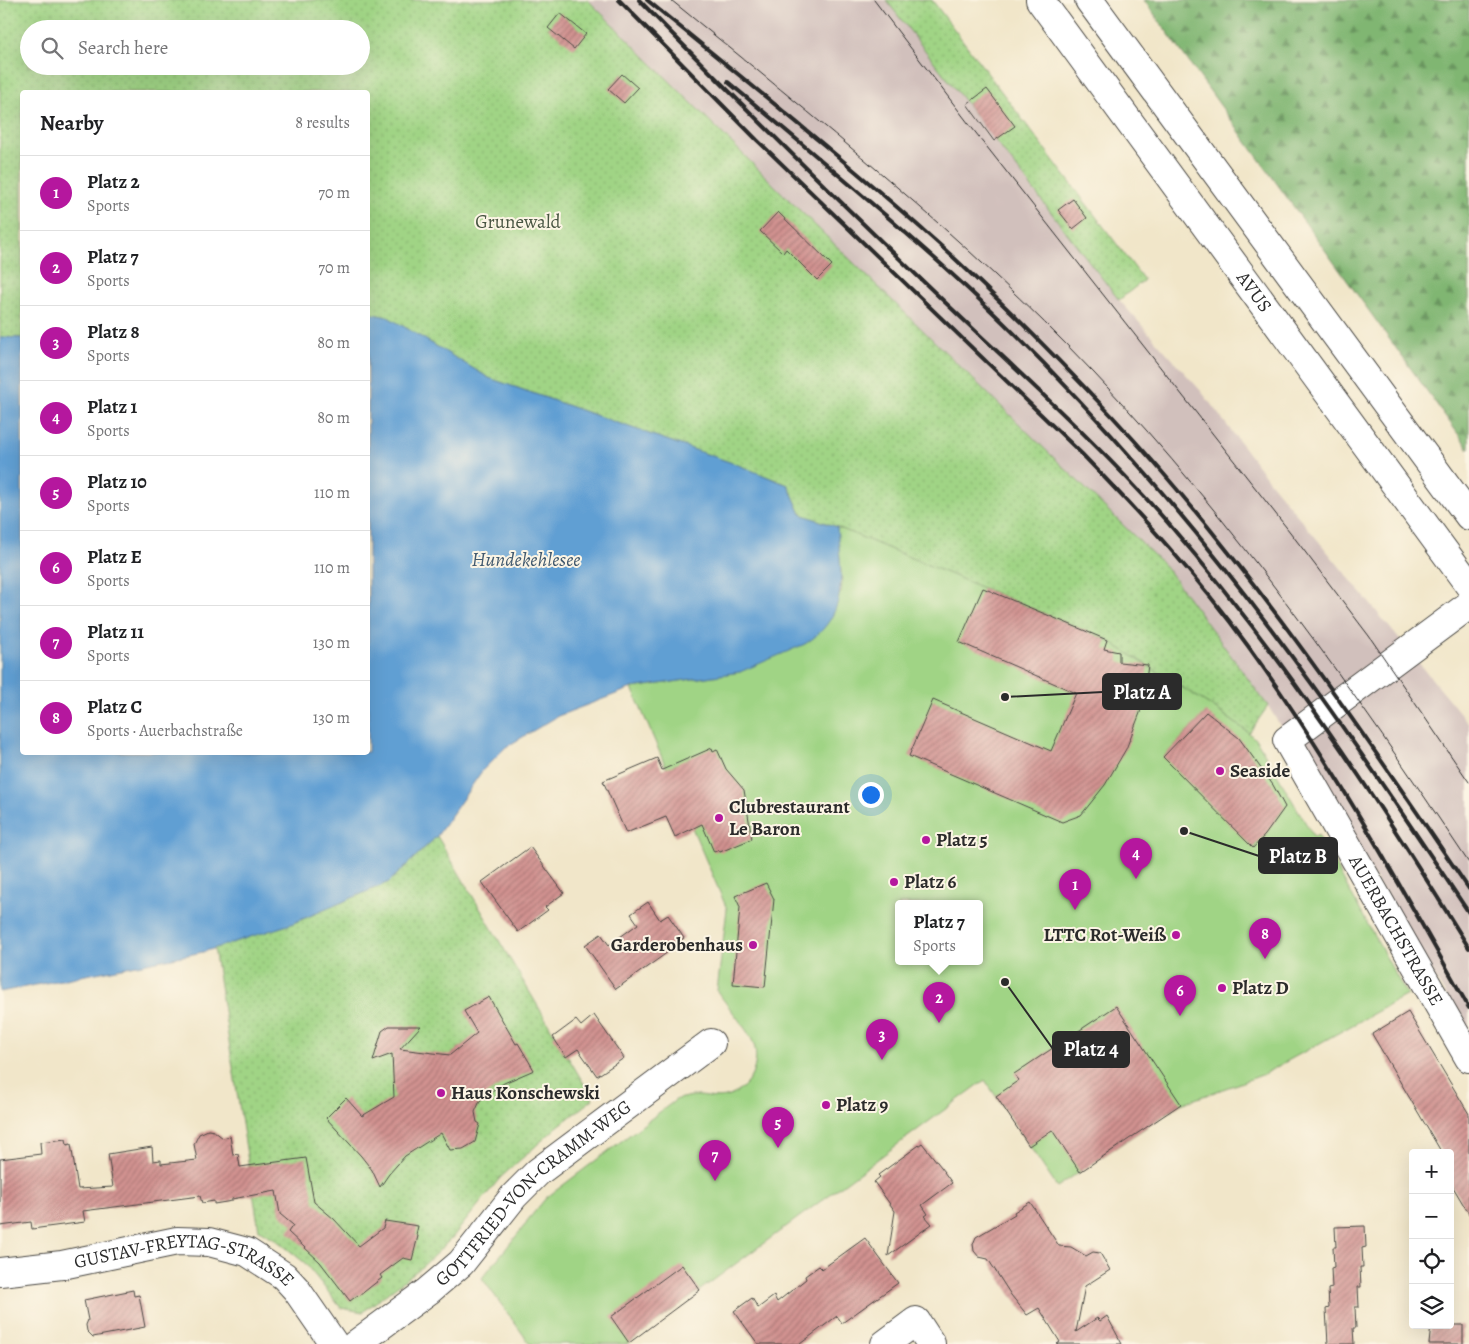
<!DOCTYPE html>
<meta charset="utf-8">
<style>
body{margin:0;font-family:Alegreya,serif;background:#f6f6f6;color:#202124}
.controls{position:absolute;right:15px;bottom:15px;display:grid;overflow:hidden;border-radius:5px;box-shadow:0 5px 20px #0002}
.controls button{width:45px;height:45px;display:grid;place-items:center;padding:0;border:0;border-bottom:1px solid #e0e0e0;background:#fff;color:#202124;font:25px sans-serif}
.you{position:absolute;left:870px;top:794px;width:18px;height:18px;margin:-12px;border:4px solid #fff;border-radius:50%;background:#1a73e8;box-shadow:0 0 0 8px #1a73e833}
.badge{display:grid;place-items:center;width:32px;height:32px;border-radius:50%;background:#b5179e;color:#fff;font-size:16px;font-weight:700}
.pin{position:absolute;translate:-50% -41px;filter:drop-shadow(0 1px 2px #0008)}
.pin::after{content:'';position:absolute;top:26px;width:18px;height:15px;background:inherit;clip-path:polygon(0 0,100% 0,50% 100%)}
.popup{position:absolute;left:895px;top:900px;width:88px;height:65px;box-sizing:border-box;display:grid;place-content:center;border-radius:5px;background:#fff;filter:drop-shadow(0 1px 4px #0005);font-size:16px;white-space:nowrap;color:#757577}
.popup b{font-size:19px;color:#202124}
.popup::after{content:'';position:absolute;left:50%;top:100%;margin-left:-10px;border:10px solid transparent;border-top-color:#fff}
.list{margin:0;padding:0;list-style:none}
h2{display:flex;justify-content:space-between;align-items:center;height:65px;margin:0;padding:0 20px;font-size:21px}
h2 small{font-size:16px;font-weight:400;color:#757577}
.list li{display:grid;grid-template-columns:32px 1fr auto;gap:15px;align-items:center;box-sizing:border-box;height:75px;padding:0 20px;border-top:1px solid #e0e0e0}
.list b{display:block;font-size:19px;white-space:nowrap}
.list p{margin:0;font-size:16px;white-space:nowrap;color:#757577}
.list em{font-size:16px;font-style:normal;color:#757577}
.icon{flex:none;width:28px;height:28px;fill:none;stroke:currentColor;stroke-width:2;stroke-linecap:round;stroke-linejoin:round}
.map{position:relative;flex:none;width:1469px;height:1344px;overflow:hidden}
.search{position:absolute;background:#fff;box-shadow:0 5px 20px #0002;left:20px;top:20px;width:350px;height:55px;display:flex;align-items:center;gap:12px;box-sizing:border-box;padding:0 18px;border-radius:28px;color:#757577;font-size:19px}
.panel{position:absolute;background:#fff;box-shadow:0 5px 20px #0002;left:20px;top:90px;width:350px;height:665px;border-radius:5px}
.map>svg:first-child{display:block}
</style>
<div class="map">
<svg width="1469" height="1344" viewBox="0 0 1469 1344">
<defs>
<pattern id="forest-firs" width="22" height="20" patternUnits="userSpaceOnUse" patternTransform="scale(1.25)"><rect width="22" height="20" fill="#80b672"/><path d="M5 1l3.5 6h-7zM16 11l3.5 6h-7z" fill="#69945e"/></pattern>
<pattern id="park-dots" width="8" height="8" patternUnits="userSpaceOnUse" patternTransform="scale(1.25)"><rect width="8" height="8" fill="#a0d485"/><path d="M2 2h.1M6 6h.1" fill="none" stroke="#8ab673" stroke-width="1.8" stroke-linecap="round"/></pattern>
<pattern id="building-hatch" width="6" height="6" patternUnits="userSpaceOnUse" patternTransform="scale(1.25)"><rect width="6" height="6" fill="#d19290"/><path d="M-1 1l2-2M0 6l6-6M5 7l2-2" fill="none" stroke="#aa7776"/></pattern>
</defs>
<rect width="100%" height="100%" fill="#fcf5e5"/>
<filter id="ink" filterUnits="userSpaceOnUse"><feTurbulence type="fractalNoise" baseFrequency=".02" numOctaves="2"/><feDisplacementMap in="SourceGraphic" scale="10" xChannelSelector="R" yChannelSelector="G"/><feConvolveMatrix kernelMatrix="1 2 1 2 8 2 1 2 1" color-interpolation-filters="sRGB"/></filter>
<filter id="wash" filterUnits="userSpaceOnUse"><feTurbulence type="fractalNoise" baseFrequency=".0096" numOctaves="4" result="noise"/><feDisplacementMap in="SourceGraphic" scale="20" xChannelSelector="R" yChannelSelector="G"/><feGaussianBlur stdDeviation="1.12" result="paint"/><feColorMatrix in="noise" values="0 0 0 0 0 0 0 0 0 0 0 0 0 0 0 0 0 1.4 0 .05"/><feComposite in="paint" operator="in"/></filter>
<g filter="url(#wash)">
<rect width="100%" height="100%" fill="#f1e6c9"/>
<polygon fill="#d1c0bc" points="588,0 886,0 1119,300 1201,391 1270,482 1469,724 1469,1035 1426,962 1268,706 1164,565 783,194"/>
<polygon fill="url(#forest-firs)" stroke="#56704e" points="1144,0 1469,0 1469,449"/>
<g fill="url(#park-dots)" stroke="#668058" fill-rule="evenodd">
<path d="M 0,0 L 588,0 L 783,194 L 1164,565 L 1268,706 L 1249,733 L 1210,705 L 1107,640 L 837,527 L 801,514 L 788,485 L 738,465 L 489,378 L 388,317 L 368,313 L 368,92 L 22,92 L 22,338 L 0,337 ZM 29,29 L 361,29 L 361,66 L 29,66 Z"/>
<polygon points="886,0 932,0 1144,280 1119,300"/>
<polygon points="437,836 593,1099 557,1127 500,1178 452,1238 424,1265 363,1312 341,1308 305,1263 275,1239 259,1230 214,948 291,924 389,882"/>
</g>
<path fill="#a0d485" stroke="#668058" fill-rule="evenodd" d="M 837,527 L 1107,640 L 1210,705 L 1249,733 L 1257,741 L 1314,837 L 1318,835 L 1324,845 L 1407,995 L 1262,1075 L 1181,1104 L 1057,1187 L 985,1080 L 627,1344 L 530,1344 L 482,1278 L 525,1225 L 527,1221 L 546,1198 L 677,1099 C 684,1098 692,1095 700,1096 C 709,1097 717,1099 726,1097 C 738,1094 747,1085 752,1075 C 756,1065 757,1055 754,1045 C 751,1033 725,1003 717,991 L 727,909 L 632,688 L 740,672 L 841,593 L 842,583 ZM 899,904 L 979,904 L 979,962 L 899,962 Z"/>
<path fill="#619fd3" stroke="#46657f" d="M 368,313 L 388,317 L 489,378 L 738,465 L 788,485 L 801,514 L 837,527 C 841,572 851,615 805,644 L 740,672 L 632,688 L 558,716 L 506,747 L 482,771 L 437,836 L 389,882 L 359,895 L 291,924 L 203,952 L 0,992 L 0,337 L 22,338 L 22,752 L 368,752 Z"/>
<g id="blocks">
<g fill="url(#building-hatch)">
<polygon points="560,13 586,34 574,49 548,28"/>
<polygon points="622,74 638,88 624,103 608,89"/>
<polygon points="987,89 1015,126 994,141 967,104"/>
<polygon points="1073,199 1087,218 1073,229 1058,210"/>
<polygon points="778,212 832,265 817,280 786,249 783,253 760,231"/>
<polygon points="983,588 1107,640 1104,649 1119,652 1119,662 1148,665 1144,695 1140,713 1126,749 1105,785 1081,815 1062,822 909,756 933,700 1051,751 1076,693 959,642"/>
<polygon points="1206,712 1239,738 1273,785 1285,807 1265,835 1253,848 1163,757"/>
<polygon points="712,748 713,751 717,749 726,769 744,790 752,839 720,852 719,850 714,852 702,824 675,837 666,817 626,833 603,781 657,758 662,770"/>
<polygon points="530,847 564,893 545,907 548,910 518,932 482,882"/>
<polygon points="766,883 774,899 765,987 733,984 740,907 735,896"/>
<polygon points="648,902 660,920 668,915 684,938 677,943 678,945 616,989 585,945 601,934 609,945 638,924 631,914"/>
<polygon points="489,997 516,1044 518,1043 534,1070 504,1083 487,1094 480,1101 475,1112 477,1122 480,1124 475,1142 463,1149 450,1150 441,1133 405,1156 389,1174 380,1187 372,1170 361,1156 326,1118 346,1098 362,1116 394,1097 392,1054 373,1061 382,1031 389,1026 421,1026 400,1049 450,1055 477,1033 464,1011"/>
<polygon points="1116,1006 1181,1104 1080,1172 1052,1130 1029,1146 996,1096 1019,1080 1014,1074"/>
<polygon points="1408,1012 1469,1114 1469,1214 1450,1182 1450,1153 1442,1153 1372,1034"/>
<polygon points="594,1015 624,1058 597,1076 578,1049 566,1057 553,1037 576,1020 581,1026"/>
<polygon points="208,1130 214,1131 223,1138 230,1136 233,1155 238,1154 240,1167 306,1158 314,1202 334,1219 359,1246 383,1228 385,1221 418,1226 416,1235 418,1236 412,1260 403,1258 380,1275 382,1278 374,1284 359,1296 358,1295 350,1301 320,1262 288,1232 293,1225 280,1214 276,1191 232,1199 232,1201 214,1204 214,1201 202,1203 200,1196 83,1211 85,1222 32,1229 31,1222 0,1226 0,1159 41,1154 40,1142 66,1139 67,1145 71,1144 78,1189 113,1187 108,1154 152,1147 153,1161 161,1160 161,1164 197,1160 194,1144 199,1134"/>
<polygon points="922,1143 945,1172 944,1172 952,1183 922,1205 928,1214 925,1216 932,1224 888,1256 895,1211 874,1182 880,1177 878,1175"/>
<polygon points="1030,1202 1059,1246 1071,1247 1086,1256 1093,1252 1100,1253 1110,1270 1085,1286 1076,1332 1097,1318 1100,1321 1107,1316 1122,1344 1057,1344 1060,1342 1039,1308 1027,1315 1011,1295 988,1259 979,1257 974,1251 973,1244 976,1237 1015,1214 1014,1212"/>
<polygon points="1365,1226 1366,1247 1362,1248 1363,1267 1360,1267 1361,1287 1358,1287 1359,1307 1355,1307 1356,1328 1353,1328 1354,1344 1328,1344 1326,1309 1329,1308 1328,1289 1332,1288 1331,1268 1334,1267 1333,1247 1336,1247 1335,1227"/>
<polygon points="865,1238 898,1283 842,1323 837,1316 800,1344 758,1344 734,1311 752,1298 758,1308 774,1296 777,1302 806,1279 805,1276 819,1266 822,1269"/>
<polygon points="682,1265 700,1290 629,1343 611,1317"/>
<polygon points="133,1290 134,1296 139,1295 145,1327 93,1337 87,1331 86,1325 88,1320 84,1300"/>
<polygon points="1431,1325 1463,1325 1463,1344 1429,1344"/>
</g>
</g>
</g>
<g filter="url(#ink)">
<use href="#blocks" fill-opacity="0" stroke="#494743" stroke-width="1"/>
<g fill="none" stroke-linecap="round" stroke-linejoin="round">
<g stroke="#494743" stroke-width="30">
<g id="minor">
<path id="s1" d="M 1469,605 L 1287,740 L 1469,1058"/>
<path id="s2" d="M 0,1272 L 62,1265 L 177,1241 L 209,1242 L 247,1252 L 284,1276 L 296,1289 L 334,1344"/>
<path id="s3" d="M 356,1344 L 428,1291 L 461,1263 L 514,1196 L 538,1172 L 711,1043"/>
<polyline points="885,1344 916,1321 931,1344"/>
</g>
</g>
<g stroke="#494743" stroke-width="30">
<g id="highway">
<path id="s4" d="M 1040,0 L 1469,585"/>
<polyline points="1089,0 1469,516"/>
</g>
</g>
<use href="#minor" stroke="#fff" stroke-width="28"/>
<use href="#highway" stroke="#fff" stroke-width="28"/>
<g stroke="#2b2b2b" stroke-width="1">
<path d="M 671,0 C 817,119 964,236 1094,373 C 1236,523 1354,691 1469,863"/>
<polyline points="874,0 972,128 1290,532 1369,636 1469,782"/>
</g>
<g stroke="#2b2b2b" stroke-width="4">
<path d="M 619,0 L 757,140 L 1082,454 C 1141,515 1198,577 1248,646 C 1331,760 1400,885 1469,1008"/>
<path d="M 639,0 C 734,97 830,193 928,286 C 1009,364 1094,438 1168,523 C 1282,654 1378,800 1469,948"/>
<path d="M 647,0 C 750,84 854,167 952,256 C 1007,307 1060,361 1112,416 C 1247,561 1358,725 1469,889"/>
<path d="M 728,82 C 800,142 872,202 942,265 C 1014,330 1082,401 1146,474 C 1266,611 1368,761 1469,913"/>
</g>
</g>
</g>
<g fill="#b5179e" stroke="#fcf5e5" stroke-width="2">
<circle cx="1220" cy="771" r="5"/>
<circle cx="719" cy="818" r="5"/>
<circle cx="926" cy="840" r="5"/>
<circle cx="894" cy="882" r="5"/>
<circle cx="1176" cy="935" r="5"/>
<circle cx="753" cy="945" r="5"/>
<circle cx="1222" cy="988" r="5"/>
<circle cx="441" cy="1093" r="5"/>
<circle cx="826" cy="1105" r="5"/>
</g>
<g text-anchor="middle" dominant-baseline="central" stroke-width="4" stroke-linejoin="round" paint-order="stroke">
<g font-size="19" fill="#485542" stroke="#fcf5e5">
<text x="518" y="222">Grunewald</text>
</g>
<g font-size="19" fill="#2b2b2b" stroke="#fcf5e5">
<text stroke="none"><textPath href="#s4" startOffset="362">AVUS</textPath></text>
<text stroke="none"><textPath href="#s1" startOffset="446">AUERBACHSTRASSE</textPath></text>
<text stroke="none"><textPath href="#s3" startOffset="234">GOTTFRIED-VON-CRAMM-WEG</textPath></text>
<text stroke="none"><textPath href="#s2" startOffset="190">GUSTAV-FREYTAG-STRASSE</textPath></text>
</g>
<g font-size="19" font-weight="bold" fill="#2b2b2b" stroke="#fcf5e5" text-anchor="start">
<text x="1230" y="771">Seaside</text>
<text x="729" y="807">Clubrestaurant<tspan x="729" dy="22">Le Baron</tspan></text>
<text x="936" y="840">Platz 5</text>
<text x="904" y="882">Platz 6</text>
<text x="1166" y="935" text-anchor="end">LTTC Rot-Weiß</text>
<text x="743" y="945" text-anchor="end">Garderobenhaus</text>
<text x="1232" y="988">Platz D</text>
<text x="451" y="1093">Haus Konschewski</text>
<text x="836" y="1105">Platz 9</text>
</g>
<g font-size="20" font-style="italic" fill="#41596e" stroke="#fcf5e5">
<text x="526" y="559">Hundekehlesee</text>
</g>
</g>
<path fill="none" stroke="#2b2b2b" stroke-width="2" d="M1005 697L1103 692M1184 831L1259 856M1005 982L1053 1049"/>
<g fill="#2b2b2b" stroke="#fcf5e5" stroke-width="2">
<circle cx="1005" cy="697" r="5"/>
<circle cx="1184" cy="831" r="5"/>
<circle cx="1005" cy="982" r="5"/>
</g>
<g fill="#2b2b2b" stroke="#2b2b2b" stroke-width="2">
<rect x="1103" y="674" width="78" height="35" rx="5"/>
<rect x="1259" y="838" width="78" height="35" rx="5"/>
<rect x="1053" y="1032" width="76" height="35" rx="5"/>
</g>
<g font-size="20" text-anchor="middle" font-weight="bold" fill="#fff">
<text x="1142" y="699">Platz A</text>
<text x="1298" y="863">Platz B</text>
<text x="1091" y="1056">Platz 4</text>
</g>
</svg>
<div class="controls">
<button>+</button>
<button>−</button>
<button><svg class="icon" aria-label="locate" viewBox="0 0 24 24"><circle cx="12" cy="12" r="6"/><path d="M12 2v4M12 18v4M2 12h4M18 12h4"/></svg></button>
<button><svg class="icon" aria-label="layers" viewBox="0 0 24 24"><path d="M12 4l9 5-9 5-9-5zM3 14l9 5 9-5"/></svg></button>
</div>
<div class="you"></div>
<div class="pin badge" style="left:1075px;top:910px">1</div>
<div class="pin badge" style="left:939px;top:1023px">2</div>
<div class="popup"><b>Platz 7</b>Sports</div>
<div class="pin badge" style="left:882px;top:1060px">3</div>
<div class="pin badge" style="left:1136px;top:879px">4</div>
<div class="pin badge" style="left:778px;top:1148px">5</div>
<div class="pin badge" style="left:1180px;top:1016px">6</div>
<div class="pin badge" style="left:715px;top:1181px">7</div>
<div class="pin badge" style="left:1265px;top:959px">8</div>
<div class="search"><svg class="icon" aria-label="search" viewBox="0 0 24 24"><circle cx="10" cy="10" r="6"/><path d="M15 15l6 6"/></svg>Search here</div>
<section class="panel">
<h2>Nearby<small>8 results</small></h2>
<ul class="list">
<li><span class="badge">1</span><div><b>Platz 2</b><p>Sports</p></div><em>70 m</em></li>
<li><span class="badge">2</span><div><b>Platz 7</b><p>Sports</p></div><em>70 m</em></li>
<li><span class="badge">3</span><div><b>Platz 8</b><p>Sports</p></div><em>80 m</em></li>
<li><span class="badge">4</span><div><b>Platz 1</b><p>Sports</p></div><em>80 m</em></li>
<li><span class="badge">5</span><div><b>Platz 10</b><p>Sports</p></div><em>110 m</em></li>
<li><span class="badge">6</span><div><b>Platz E</b><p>Sports</p></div><em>110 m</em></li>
<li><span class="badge">7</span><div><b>Platz 11</b><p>Sports</p></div><em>130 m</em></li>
<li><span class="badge">8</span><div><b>Platz C</b><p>Sports · Auerbachstraße</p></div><em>130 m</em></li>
</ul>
</section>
</div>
